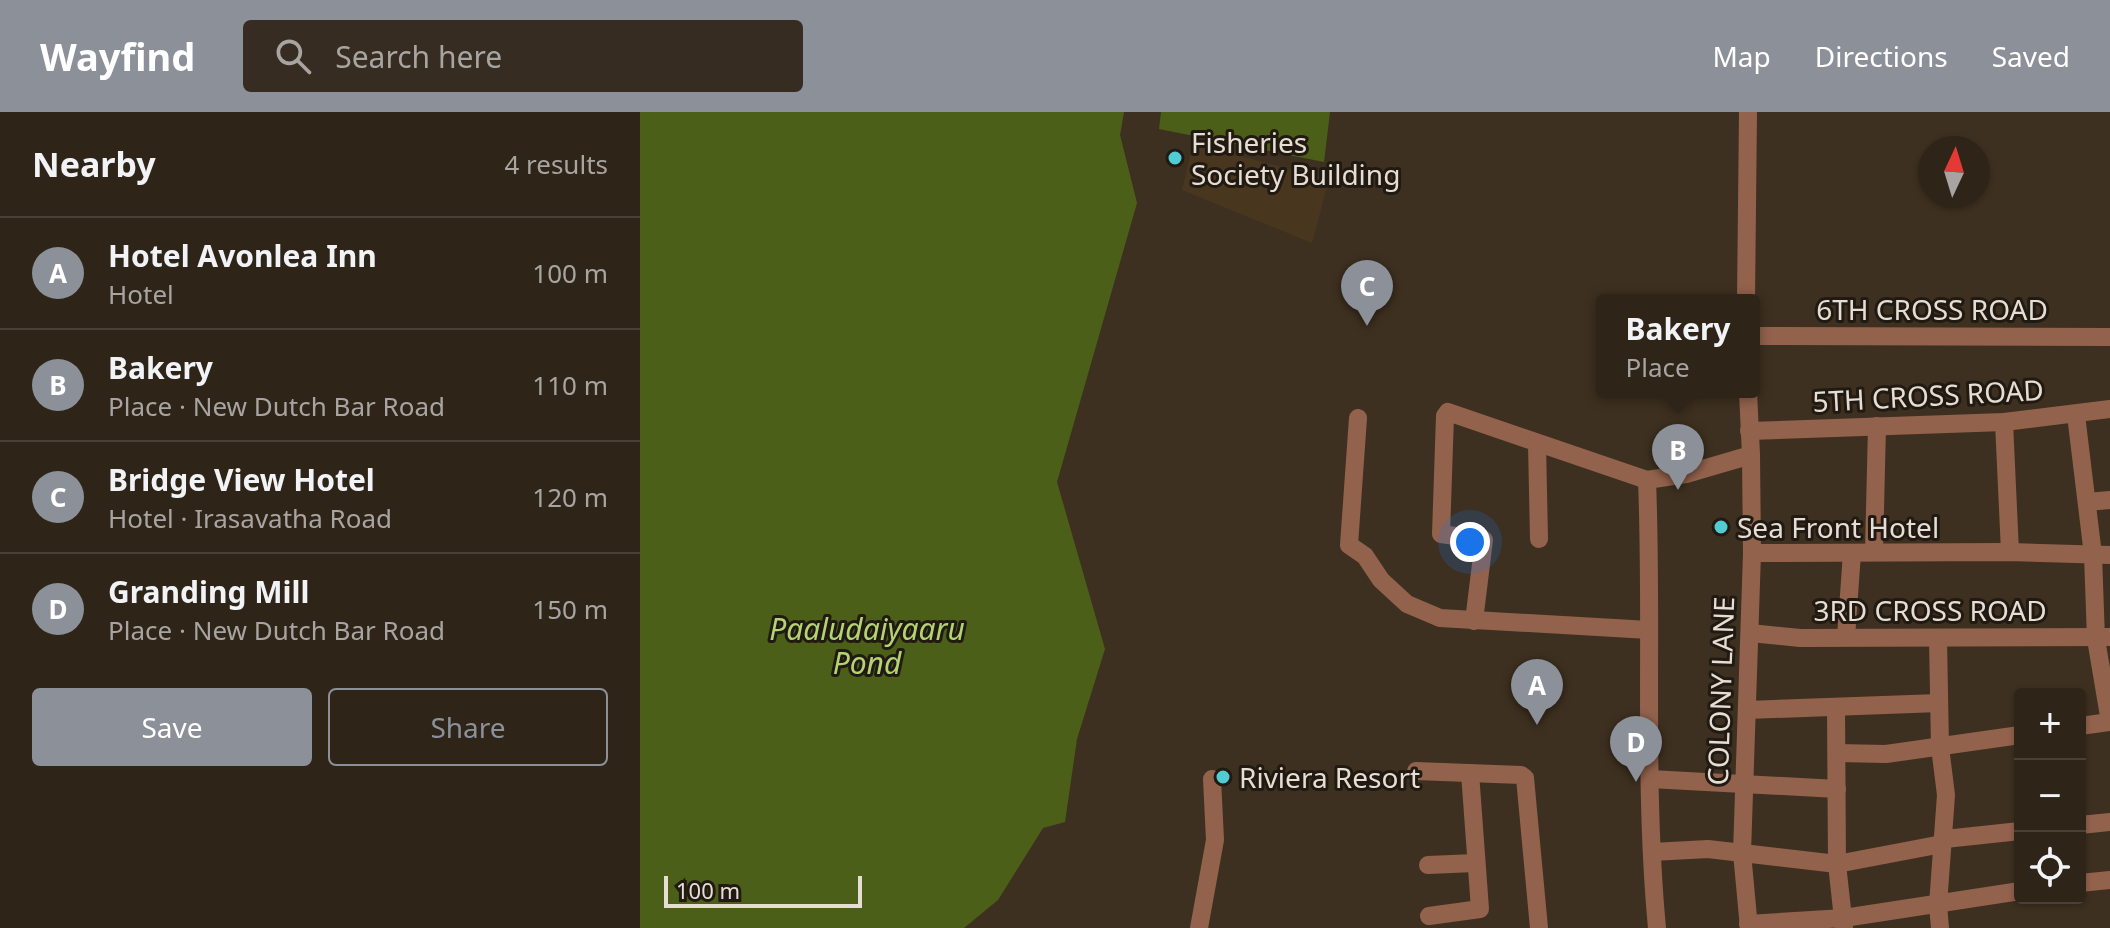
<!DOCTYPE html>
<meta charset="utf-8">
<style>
body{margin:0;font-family:"Noto Sans",sans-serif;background:#362c21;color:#f1f3f6}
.controls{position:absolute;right:24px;bottom:24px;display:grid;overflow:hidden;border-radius:8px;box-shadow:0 2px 6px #0004}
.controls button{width:72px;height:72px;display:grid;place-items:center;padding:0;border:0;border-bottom:2px solid #494137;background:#2e2418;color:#f1f3f6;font:40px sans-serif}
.compass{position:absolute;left:1278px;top:24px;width:72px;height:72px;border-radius:50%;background:#2e2418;box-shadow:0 2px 6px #0004;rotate:4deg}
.scale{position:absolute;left:24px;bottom:20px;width:198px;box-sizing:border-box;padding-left:8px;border:4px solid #e6ddd3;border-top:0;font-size:22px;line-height:28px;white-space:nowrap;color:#e6ddd3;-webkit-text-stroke:6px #201a12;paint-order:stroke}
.you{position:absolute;left:830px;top:430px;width:28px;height:28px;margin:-20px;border:6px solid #fff;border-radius:50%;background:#1a73e8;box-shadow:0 0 0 12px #1a73e833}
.badge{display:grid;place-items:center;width:52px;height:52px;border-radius:50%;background:#8c9099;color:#fff;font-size:26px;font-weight:700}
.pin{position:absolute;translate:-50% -66px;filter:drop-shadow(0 2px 4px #0008)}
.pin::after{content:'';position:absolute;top:42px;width:28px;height:24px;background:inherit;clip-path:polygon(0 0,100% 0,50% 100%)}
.popup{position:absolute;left:956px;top:182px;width:164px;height:104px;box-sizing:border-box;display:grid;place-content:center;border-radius:8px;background:#2e2418;filter:drop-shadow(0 2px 6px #0005);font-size:26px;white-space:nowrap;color:#a7a4a2}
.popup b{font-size:30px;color:#f1f3f6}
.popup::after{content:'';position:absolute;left:50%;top:100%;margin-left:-16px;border:16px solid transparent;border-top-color:#2e2418}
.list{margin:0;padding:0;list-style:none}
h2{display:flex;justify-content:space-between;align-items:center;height:104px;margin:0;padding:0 32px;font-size:34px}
h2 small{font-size:26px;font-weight:400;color:#a7a4a2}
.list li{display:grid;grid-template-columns:52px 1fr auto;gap:24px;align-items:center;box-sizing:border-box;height:112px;padding:0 32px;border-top:2px solid #494137}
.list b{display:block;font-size:30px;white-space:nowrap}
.list p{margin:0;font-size:26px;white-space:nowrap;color:#a7a4a2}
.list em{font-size:26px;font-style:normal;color:#a7a4a2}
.actions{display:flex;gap:16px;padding:24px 32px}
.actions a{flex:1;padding:18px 0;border:2px solid #8c9099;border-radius:8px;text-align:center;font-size:28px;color:#8c9099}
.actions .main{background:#8c9099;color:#fff}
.icon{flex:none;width:44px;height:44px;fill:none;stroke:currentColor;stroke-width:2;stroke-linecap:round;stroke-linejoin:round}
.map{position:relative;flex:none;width:1470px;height:816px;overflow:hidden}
header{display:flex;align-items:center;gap:48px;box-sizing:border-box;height:112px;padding:0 40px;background:#8c9099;color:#fff}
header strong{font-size:38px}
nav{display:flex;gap:44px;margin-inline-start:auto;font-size:28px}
.search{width:560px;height:72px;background:#362c21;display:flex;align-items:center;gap:20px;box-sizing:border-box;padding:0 28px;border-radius:8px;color:#a7a4a2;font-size:30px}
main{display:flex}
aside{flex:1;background:#2e2418}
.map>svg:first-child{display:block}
</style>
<header>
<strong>Wayfind</strong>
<div class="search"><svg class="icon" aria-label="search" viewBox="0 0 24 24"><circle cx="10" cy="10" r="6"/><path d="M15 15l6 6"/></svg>Search here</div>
<nav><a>Map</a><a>Directions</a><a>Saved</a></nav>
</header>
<main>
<aside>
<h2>Nearby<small>4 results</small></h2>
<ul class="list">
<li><span class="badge">A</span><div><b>Hotel Avonlea Inn</b><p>Hotel</p></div><em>100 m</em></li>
<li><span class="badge">B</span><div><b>Bakery</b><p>Place · New Dutch Bar Road</p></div><em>110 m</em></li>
<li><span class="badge">C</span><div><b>Bridge View Hotel</b><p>Hotel · Irasavatha Road</p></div><em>120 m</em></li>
<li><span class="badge">D</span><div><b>Granding Mill</b><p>Place · New Dutch Bar Road</p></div><em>150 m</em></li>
</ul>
<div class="actions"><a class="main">Save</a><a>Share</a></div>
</aside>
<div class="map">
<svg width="1470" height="816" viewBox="0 0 1470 816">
<rect width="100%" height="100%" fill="#3e3020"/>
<polygon fill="#48361f" points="553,32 689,67 672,131 542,78"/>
<g fill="#4c5f18">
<polygon points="0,0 484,0 480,23 497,91 417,370 465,537 437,627 425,710 403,716 358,788 324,816 0,816"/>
<polygon points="521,0 690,0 684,50 519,17"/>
</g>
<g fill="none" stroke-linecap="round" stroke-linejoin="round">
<g stroke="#93624c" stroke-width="18">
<polyline points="1106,188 1108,0"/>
<polyline points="1114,224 1470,225"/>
<polyline points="1436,303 1453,443 1456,527 1470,610"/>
<polyline points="718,306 709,433 725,444 741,468 767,492 800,506 1009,518"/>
<polyline points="1364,310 1370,440"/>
<polyline points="1109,319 1364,310 1470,297"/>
<polyline points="897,331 899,427"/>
<polyline points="1447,390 1470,388"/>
<polyline points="1234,440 1237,314"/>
<polyline points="1112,441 1370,440 1470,443"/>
<polyline points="834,509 844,428 801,422 805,304 808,300 1007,368"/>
<polyline points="1110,521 1160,526 1470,525"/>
<polyline points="1206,525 1212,441"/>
<polyline points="1298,527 1300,635 1306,683 1298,793 1300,816"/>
<polyline points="1196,596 1197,752 1204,816"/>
<polyline points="1107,598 1299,591"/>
<polyline points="1440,614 1470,610"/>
<polyline points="1197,641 1246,642 1380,623"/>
<polyline points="776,659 881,663 885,666 899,816"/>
<polyline points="1010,667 1197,677"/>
<polyline points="1440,713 1470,710"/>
<polyline points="1305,727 1380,719"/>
<polyline points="1012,740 1068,737 1197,752 1302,732"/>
<polyline points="788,753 835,751"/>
<polyline points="1440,771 1470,768"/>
<polyline points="789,804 840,797 830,661"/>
<polyline points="1108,812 1204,806 1380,779"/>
<polyline points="559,816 575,728 572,667"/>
<path d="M 1017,816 C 1003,667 1013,517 1007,368 L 1046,362 L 1111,343 L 1108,280"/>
<polyline points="1109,816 1102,741 1112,441 1111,343"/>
</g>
</g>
<g fill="#51ccd5" stroke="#201a12" stroke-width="3">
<circle cx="535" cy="46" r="8"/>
<circle cx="1081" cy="415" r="8"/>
<circle cx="583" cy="665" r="8"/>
</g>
<g text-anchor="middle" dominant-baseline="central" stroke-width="6" stroke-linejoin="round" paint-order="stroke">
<g font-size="28" fill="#e6ddd3" stroke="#201a12" text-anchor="start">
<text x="551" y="30">Fisheries<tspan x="551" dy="32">Society Building</tspan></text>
<text x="1097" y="415">Sea Front Hotel</text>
<text x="599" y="665">Riviera Resort</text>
</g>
<g font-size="28" fill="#e6ddd3" stroke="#201a12">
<text x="1292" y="197">6TH CROSS ROAD</text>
<text transform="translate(1288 283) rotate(-3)">5TH CROSS ROAD</text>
<text x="1290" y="498">3RD CROSS ROAD</text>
<text transform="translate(1080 579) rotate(-88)">COLONY LANE</text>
</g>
<g font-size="30" font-style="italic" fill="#b4d372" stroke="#201a12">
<text x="227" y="516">Paaludaiyaaru<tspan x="227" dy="34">Pond</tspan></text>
</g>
</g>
</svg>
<div class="controls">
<button>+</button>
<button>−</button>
<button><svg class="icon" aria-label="locate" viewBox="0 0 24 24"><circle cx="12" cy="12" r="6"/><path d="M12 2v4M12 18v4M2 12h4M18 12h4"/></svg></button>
</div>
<svg class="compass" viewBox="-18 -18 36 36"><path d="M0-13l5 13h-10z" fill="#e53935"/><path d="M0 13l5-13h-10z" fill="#a7a4a2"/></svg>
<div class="scale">100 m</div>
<div class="you"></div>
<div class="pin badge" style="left:897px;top:613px">A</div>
<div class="pin badge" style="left:1038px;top:378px">B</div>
<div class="popup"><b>Bakery</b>Place</div>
<div class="pin badge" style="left:727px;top:214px">C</div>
<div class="pin badge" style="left:996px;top:670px">D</div>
</div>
</main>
